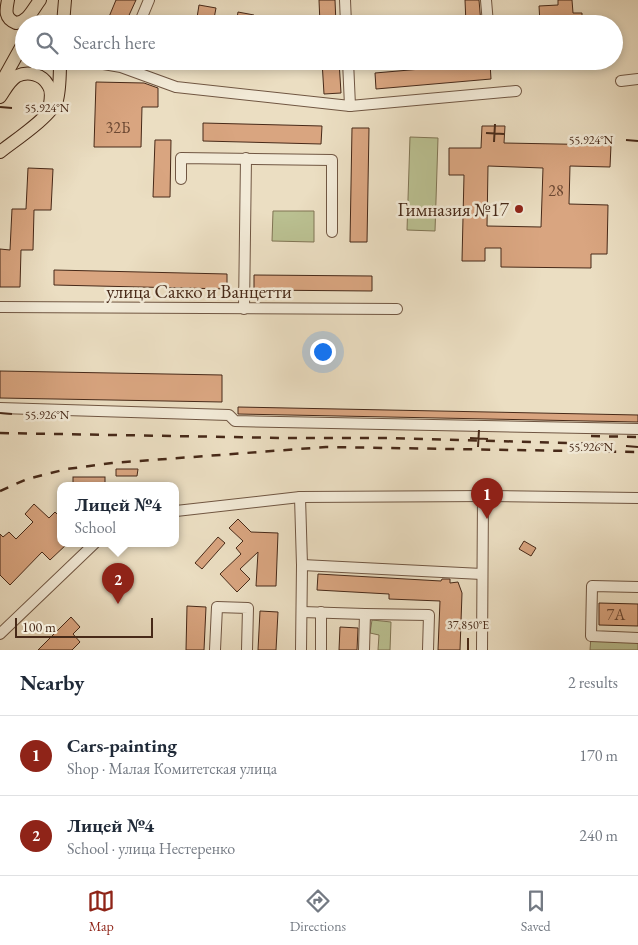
<!DOCTYPE html>
<meta charset="utf-8">
<style>
body{margin:0;font-family:"EB Garamond",serif;background:#f6f6f7;color:#1f2937}
.scale{position:absolute;left:15px;bottom:12px;width:138px;box-sizing:border-box;padding-left:5px;border:2px solid #472918;border-top:0;font-size:14px;line-height:18px;white-space:nowrap;color:#472918;-webkit-text-stroke:4px #f2ead7;paint-order:stroke}
.you{position:absolute;left:322px;top:351px;width:18px;height:18px;margin:-12px;border:4px solid #fff;border-radius:50%;background:#1a73e8;box-shadow:0 0 0 8px #1a73e833}
.badge{display:grid;place-items:center;width:32px;height:32px;border-radius:50%;background:#8f2418;color:#fff;font-size:16px;font-weight:700}
.pin{position:absolute;translate:-50% -41px;filter:drop-shadow(0 1px 2px #0008)}
.pin::after{content:'';position:absolute;top:26px;width:18px;height:15px;background:inherit;clip-path:polygon(0 0,100% 0,50% 100%)}
.popup{position:absolute;left:57px;top:482px;width:122px;height:65px;box-sizing:border-box;display:grid;place-content:center;border-radius:10px;background:#fff;filter:drop-shadow(0 1px 4px #0005);font-size:16px;white-space:nowrap;color:#747a83}
.popup b{font-size:19px;color:#1f2937}
.popup::after{content:'';position:absolute;left:50%;top:100%;margin-left:-10px;border:10px solid transparent;border-top-color:#fff}
.list{margin:0;padding:0;list-style:none}
h2{display:flex;justify-content:space-between;align-items:center;height:65px;margin:0;padding:0 20px;font-size:21px}
h2 small{font-size:16px;font-weight:400;color:#747a83}
.list li{display:grid;grid-template-columns:32px 1fr auto;gap:15px;align-items:center;box-sizing:border-box;height:80px;padding:0 20px;border-top:1px solid #e0e1e3}
.list b{display:block;font-size:19px;white-space:nowrap}
.list p{margin:0;font-size:16px;white-space:nowrap;color:#747a83}
.list em{font-size:16px;font-style:normal;color:#747a83}
.icon{flex:none;width:28px;height:28px;fill:none;stroke:currentColor;stroke-width:2;stroke-linecap:round;stroke-linejoin:round}
.map{position:relative;flex:none;width:638px;height:650px;overflow:hidden}
.search{position:absolute;background:#fff;box-shadow:0 2px 8px #0003;left:15px;right:15px;top:15px;height:55px;display:flex;align-items:center;gap:12px;box-sizing:border-box;padding:0 18px;border-radius:28px;color:#747a83;font-size:19px}
.sheet{height:225px;background:#fff}
nav{display:flex;justify-content:space-around;align-items:center;box-sizing:border-box;height:70px;border-top:1px solid #e0e1e3;background:#fff;font-size:14px;color:#747a83}
nav a{display:grid;justify-items:center;gap:2px}
nav .on{color:#8f2418}
.map>svg:first-child{display:block}
</style>
<div class="map">
<svg width="638" height="650" viewBox="0 0 638 650">
<rect width="100%" height="100%" fill="#ebdec2"/>
<filter id="stains"><feTurbulence type="fractalNoise" baseFrequency=".004" numOctaves="4"/><feColorMatrix values="0 0 0 0 .2 0 0 0 0 .09 0 0 0 0 .02 0 0 0 .5 -.17"/></filter>
<radialGradient id="worn" r=".72"><stop offset=".6" stop-color="#630" stop-opacity="0"/><stop offset="1" stop-color="#630" stop-opacity=".3"/></radialGradient>
<g fill="#bac091" stroke="#807454">
<polygon points="410,137 438,138 435,231 407,230"/>
<polygon points="273,211 314,211 314,242 272,241"/>
<polygon points="372,620 391,622 390,650 378,650 379,635 370,633"/>
<polygon points="591,636 638,638 638,650 590,650"/>
</g>
<g fill="#d9a580" stroke="#472918" fill-rule="evenodd">
<polygon points="116,0 136,0 125,24 106,24"/>
<polygon points="319,0 335,0 336,24 320,24"/>
<polygon points="465,0 479,0 481,24 466,24"/>
<polygon points="558,0 572,0 573,13 582,13 582,24 562,24 562,21 540,23 539,6 558,5"/>
<polygon points="199,5 216,8 213,24 196,24"/>
<polygon points="238,12 254,15 253,24 236,24"/>
<polygon points="322,61 339,61 341,93 324,94"/>
<polygon points="490,63 491,79 376,89 375,73"/>
<polygon points="96,82 144,83 158,88 158,107 142,107 141,147 94,147"/>
<polygon points="203,123 322,126 321,144 203,141"/>
<path d="M 482,126 L 505,126 L 504,143 L 611,145 L 610,167 L 570,166 L 569,204 L 608,205 L 607,254 L 591,254 L 591,268 L 501,267 L 501,248 L 485,248 L 485,261 L 462,261 L 464,175 L 449,175 L 449,148 L 481,148 ZM 488,166 L 543,168 L 541,227 L 487,226 Z"/>
<polygon points="352,128 369,128 367,242 350,242"/>
<polygon points="155,140 171,140 170,197 153,197"/>
<polygon points="28,168 53,169 51,210 34,210 33,250 21,250 20,287 0,287 0,249 10,250 12,209 26,209"/>
<polygon points="54,270 227,274 227,289 54,285"/>
<polygon points="254,275 372,276 372,291 254,290"/>
<polygon points="0,371 222,375 222,402 0,398"/>
<polygon points="238,407 638,415 638,422 238,414"/>
<polygon points="116,469 138,469 137,476 116,476"/>
<rect x="73" y="477" width="32" height="8"/>
<polygon points="34,504 49,518 55,512 60,517 60,543 68,543 50,560 42,552 10,585 0,575 0,534 3,537 9,532 16,539 33,522 25,514"/>
<polygon points="238,519 251,532 278,533 276,586 256,586 258,552 240,569 250,579 237,592 220,574 241,554 236,548 243,541 229,528"/>
<polygon points="218,537 225,543 202,569 195,563"/>
<polygon points="524,541 536,548 531,556 519,549"/>
<polygon points="318,574 441,581 442,579 450,579 450,583 458,582 462,593 460,650 438,650 440,601 389,599 389,594 317,590"/>
<polygon points="599,603 638,604 638,626 599,625"/>
<polygon points="187,606 206,607 204,650 186,650"/>
<polygon points="260,611 278,612 276,650 258,650"/>
<polygon points="71,617 80,627 73,634 80,642 72,650 38,650"/>
<polygon points="340,627 358,628 357,650 339,650"/>
</g>
<g fill="none" stroke-linecap="round" stroke-linejoin="round">
<g stroke="#705642" stroke-width="12">
<g id="minor">
<polyline points="345,0 346,24"/>
<polyline points="486,0 488,24"/>
<polyline points="139,24 149,0"/>
<polyline points="86,61 121,67 176,87 350,106 516,91"/>
<polyline points="348,61 350,106"/>
<polyline points="621,81 638,79"/>
<polyline points="181,179 181,158 332,160 332,232"/>
<polyline points="0,307 397,309"/>
<polyline points="244,309 246,158"/>
<polyline points="0,408 229,415 235,421 638,429"/>
<polyline points="300,497 302,565 301,650"/>
<polyline points="176,511 300,497 489,496 638,498"/>
<polyline points="302,565 482,574"/>
<polyline points="638,587 592,586 591,636 638,638"/>
<polyline points="302,612 365,614"/>
<polyline points="0,634 95,543"/>
<polyline points="215,650 217,607 248,608 247,650"/>
<polyline points="321,650 321,612"/>
<polyline points="364,650 365,614 429,615 428,650"/>
<polyline points="482,650 483,496"/>
</g>
</g>
<g stroke="#472918" stroke-width="14">
<g id="major">
<path d="M 8,0 C 6,10 4,18 16,23 C 28,22 33,9 40,0"/>
<polyline points="63,24 65,0"/>
<polyline points="0,85 24,42"/>
<path d="M 0,97 C 5,90 9,81 17,76 C 28,71 42,74 48,85 C 52,90 51,98 50,104"/>
<path d="M 0,152 C 14,141 52,116 57,100 C 60,88 60,74 60,61"/>
</g>
</g>
<use href="#minor" stroke="#f2ead7" stroke-width="10"/>
<use href="#major" stroke="#ebdec2" stroke-width="12"/>
<g stroke="#472918" stroke-width="2.5" stroke-dasharray="9 9" stroke-linecap="butt">
<polyline points="0,433 286,438 388,438 603,444"/>
<polyline points="591,436 638,437"/>
<polyline points="0,491 27,479 67,469 112,463 326,447 638,452"/>
</g>
</g>
<path fill="none" stroke="#472918" stroke-width="2" d="M 0,107 L 12,108M 486,133 L 504,134M 626,140 L 638,141M 494,142 L 495,124M 0,413 L 12,414M 470,438 L 488,439M 626,446 L 638,447M 478,447 L 479,430M 468,650 L 468,638"/>
<circle fill="#8f2418" stroke="#f2ead7" stroke-width="2" cx="519" cy="209" r="5"/>
<g text-anchor="middle" dominant-baseline="central" stroke-width="5" stroke-linejoin="round" paint-order="stroke">
<g font-size="16" fill="#6c4832">
<text x="118" y="127">32Б</text>
<text x="556" y="190">28</text>
<text x="616" y="614">7А</text>
</g>
<g font-size="19" fill="#472918" stroke="#f2ead7" text-anchor="end">
<text x="509" y="209">Гимназия №17</text>
</g>
<g font-size="19" fill="#472918" stroke="#f2ead7">
<text x="199" y="291">улица Сакко и Ванцетти</text>
</g>
</g>
<g font-size="12" text-anchor="middle" fill="#472918" stroke="#f2ead7" stroke-width="5" stroke-linejoin="round" paint-order="stroke">
<text x="47" y="112">55.924°N</text>
<text x="591" y="144">55.924°N</text>
<text x="47" y="419">55.926°N</text>
<text x="591" y="451">55.926°N</text>
<text x="468" y="629">37.850°E</text>
</g>
<rect width="100%" height="100%" filter="url(#stains)"/>
<rect width="100%" height="100%" fill="url(#worn)"/>
</svg>
<div class="scale">100 m</div>
<div class="you"></div>
<div class="pin badge" style="left:487px;top:519px">1</div>
<div class="pin badge" style="left:118px;top:604px">2</div>
<div class="popup"><b>Лицей №4</b>School</div>
<div class="search"><svg class="icon" aria-label="search" viewBox="0 0 24 24"><circle cx="10" cy="10" r="6"/><path d="M15 15l6 6"/></svg>Search here</div>
</div>
<section class="sheet">
<h2>Nearby<small>2 results</small></h2>
<ul class="list">
<li><span class="badge">1</span><div><b>Cars-painting</b><p>Shop · Малая Комитетская улица</p></div><em>170 m</em></li>
<li><span class="badge">2</span><div><b>Лицей №4</b><p>School · улица Нестеренко</p></div><em>240 m</em></li>
</ul>
</section>
<nav>
<a class="on"><svg class="icon" aria-label="map" viewBox="0 0 24 24"><path d="M3 6l6-2 6 2 6-2v14l-6 2-6-2-6 2zM9 4v14M15 6v14"/></svg>Map</a>
<a><svg class="icon" aria-label="directions" viewBox="0 0 24 24"><path d="M12 3l9 9-9 9-9-9zM9 14v-3h6M13 9l2 2-2 2"/></svg>Directions</a>
<a><svg class="icon" aria-label="saved" viewBox="0 0 24 24"><path d="M7 4h10v16l-5-4-5 4z"/></svg>Saved</a>
</nav>
